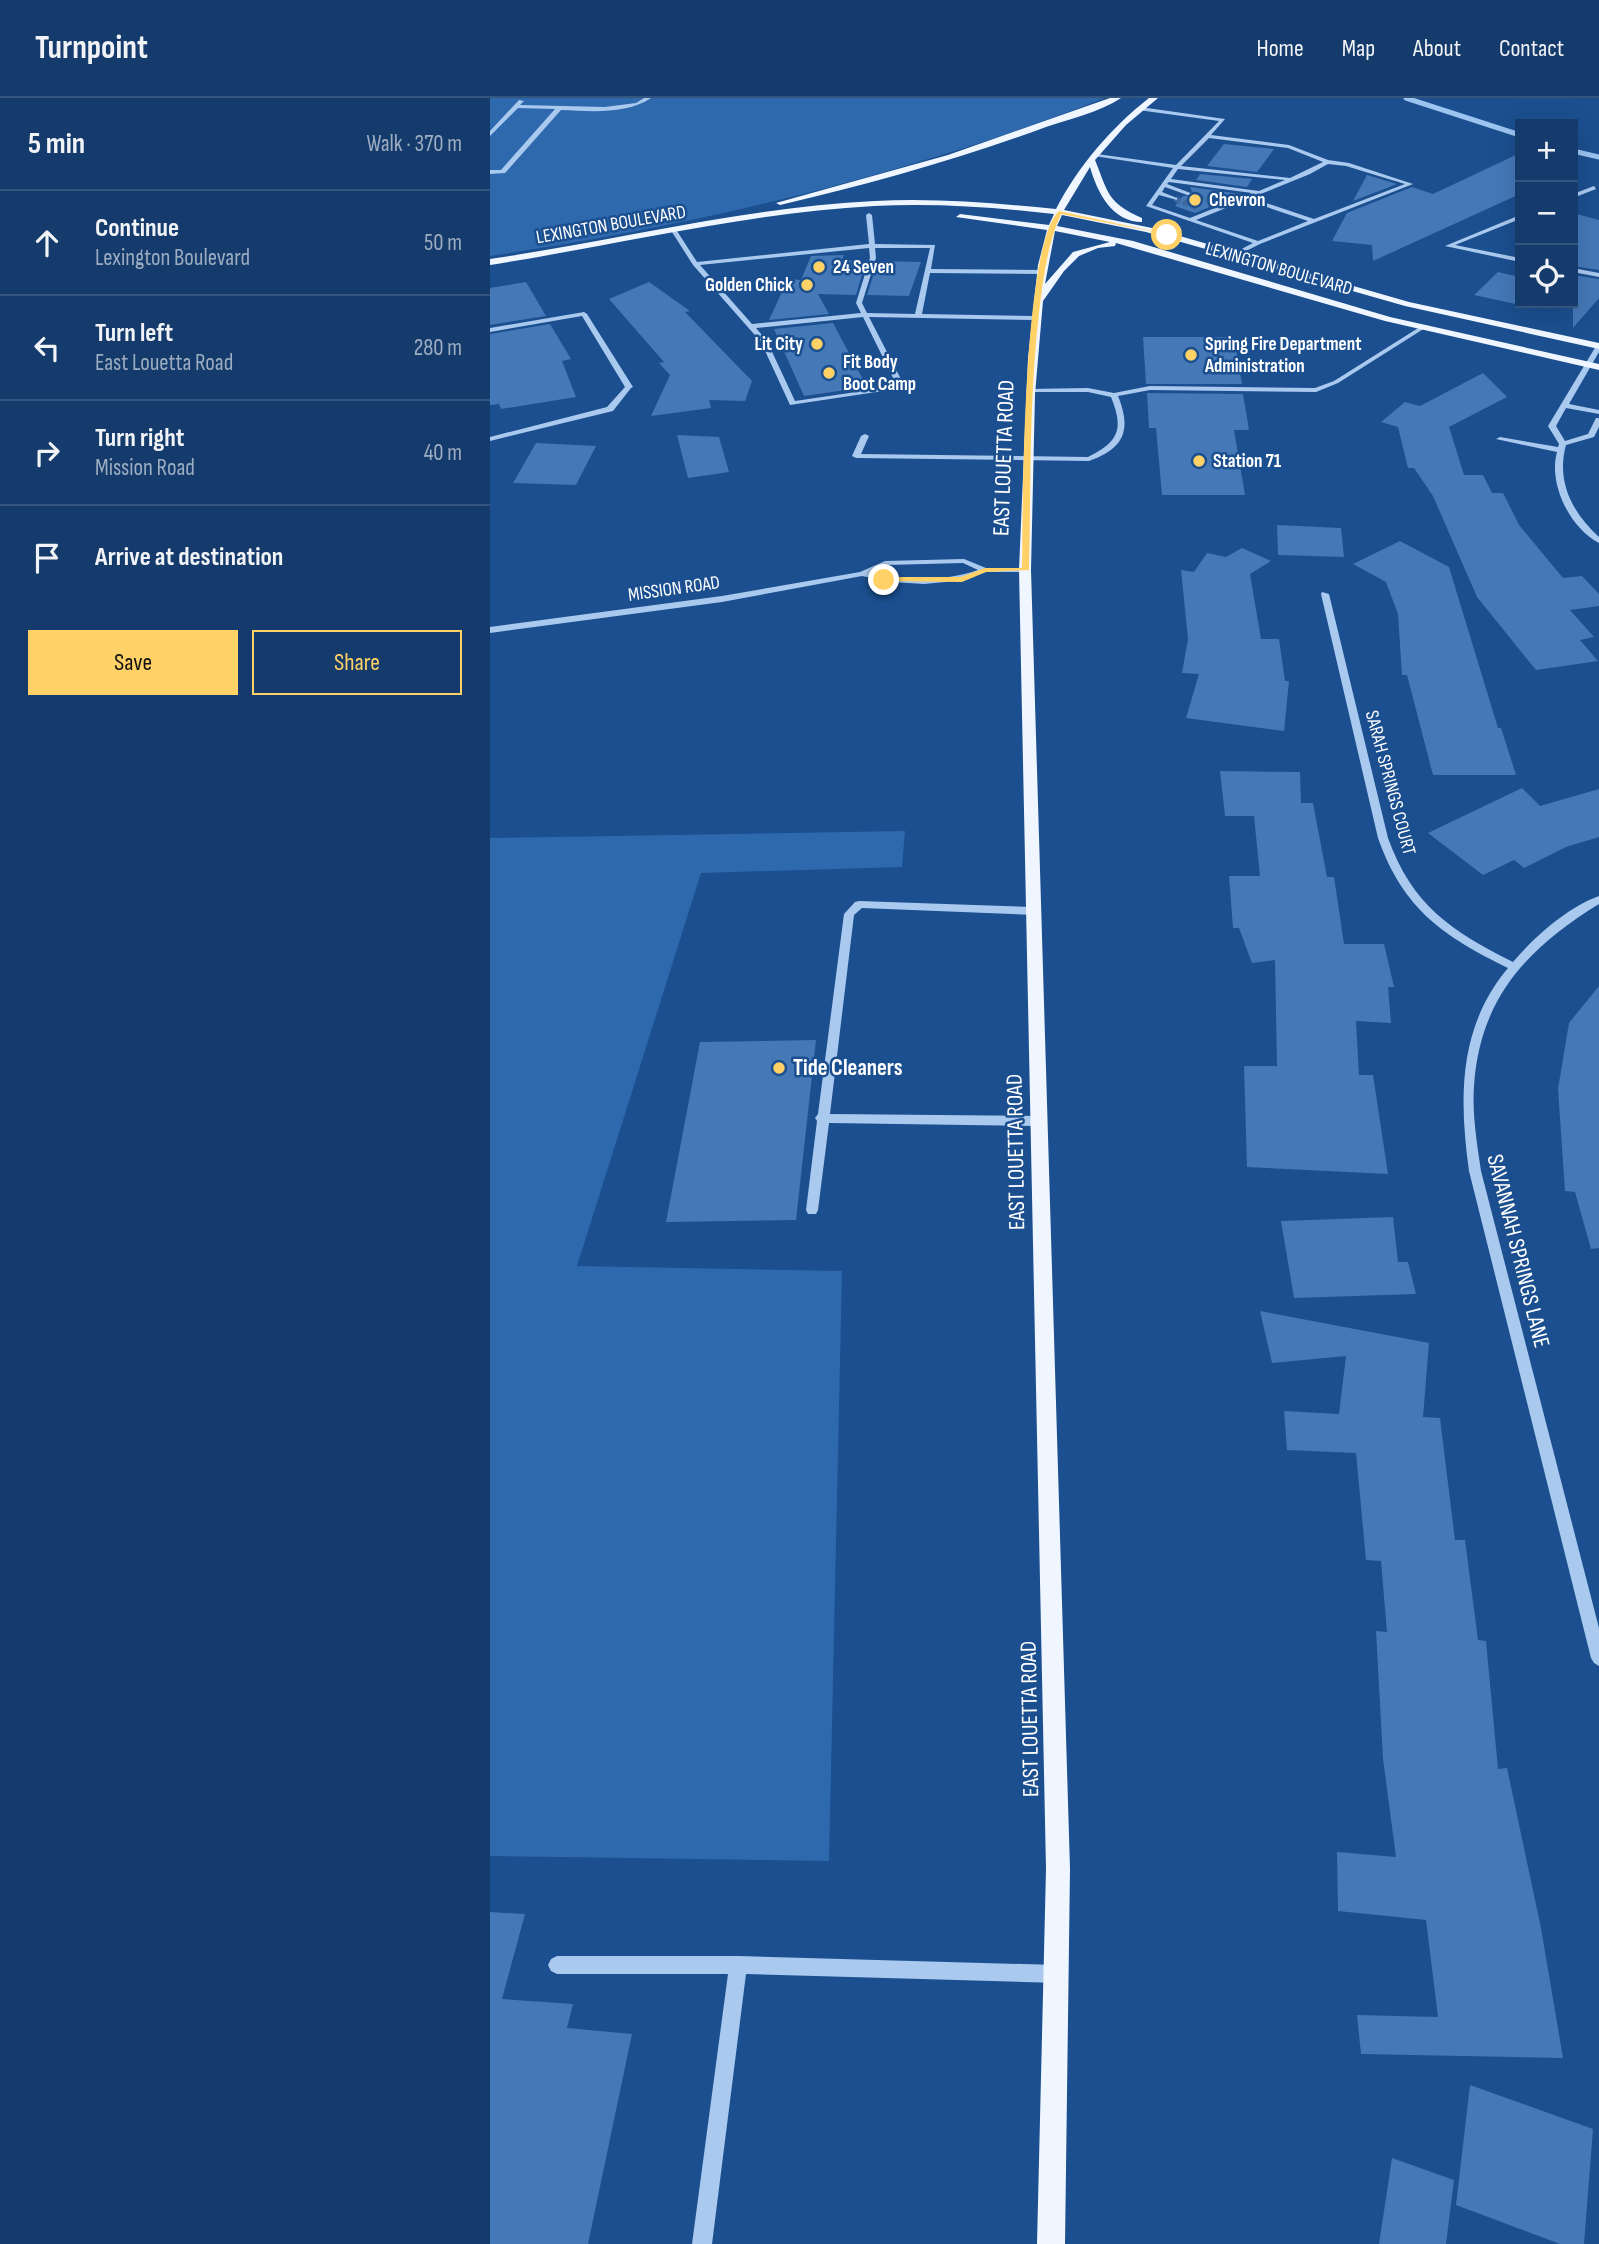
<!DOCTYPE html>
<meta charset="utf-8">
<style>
body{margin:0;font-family:"Sofia Sans Condensed",sans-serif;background:#1d4271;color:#f1f3f6}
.controls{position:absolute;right:21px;top:21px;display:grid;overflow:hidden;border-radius:0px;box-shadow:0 7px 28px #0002}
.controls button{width:63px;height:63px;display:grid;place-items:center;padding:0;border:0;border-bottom:2px solid #33557e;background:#143b6b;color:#f1f3f6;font:35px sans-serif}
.stop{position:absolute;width:21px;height:21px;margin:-16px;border:5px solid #ffd166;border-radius:50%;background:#fff}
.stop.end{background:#ffd166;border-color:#fff;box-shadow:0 2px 7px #0008}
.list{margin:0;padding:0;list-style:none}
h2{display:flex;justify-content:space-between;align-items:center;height:91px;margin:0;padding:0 28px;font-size:30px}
h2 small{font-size:23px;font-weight:400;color:#9dadc1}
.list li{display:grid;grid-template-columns:46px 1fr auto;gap:21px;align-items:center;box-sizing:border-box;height:105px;padding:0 28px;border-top:2px solid #33557e}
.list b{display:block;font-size:26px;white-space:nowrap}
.list p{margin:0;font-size:23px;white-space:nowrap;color:#9dadc1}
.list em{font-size:23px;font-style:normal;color:#9dadc1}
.actions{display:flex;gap:14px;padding:21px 28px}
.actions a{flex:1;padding:16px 0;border:2px solid #ffd166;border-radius:0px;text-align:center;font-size:24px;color:#ffd166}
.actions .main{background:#ffd166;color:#111}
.icon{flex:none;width:38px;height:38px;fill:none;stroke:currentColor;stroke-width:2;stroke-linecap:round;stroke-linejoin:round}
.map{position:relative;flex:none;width:1109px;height:2146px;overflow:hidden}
header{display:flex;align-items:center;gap:42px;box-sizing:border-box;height:98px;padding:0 35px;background:#143b6b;border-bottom:2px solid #33557e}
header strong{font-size:33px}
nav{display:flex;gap:38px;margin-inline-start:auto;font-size:24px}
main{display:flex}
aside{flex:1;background:#143b6b}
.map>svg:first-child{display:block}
</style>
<header>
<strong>Turnpoint</strong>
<nav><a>Home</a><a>Map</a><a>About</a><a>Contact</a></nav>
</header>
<main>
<aside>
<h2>5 min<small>Walk · 370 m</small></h2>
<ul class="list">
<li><svg class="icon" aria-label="ahead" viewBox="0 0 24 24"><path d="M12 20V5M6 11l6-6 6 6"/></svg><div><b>Continue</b><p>Lexington Boulevard</p></div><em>50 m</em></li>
<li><svg class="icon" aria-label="left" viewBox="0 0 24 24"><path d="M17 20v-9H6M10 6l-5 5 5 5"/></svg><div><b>Turn left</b><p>East Louetta Road</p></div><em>280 m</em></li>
<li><svg class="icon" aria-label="right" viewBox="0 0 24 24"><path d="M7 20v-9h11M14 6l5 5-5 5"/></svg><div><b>Turn right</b><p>Mission Road</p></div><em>40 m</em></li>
<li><svg class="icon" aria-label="arrive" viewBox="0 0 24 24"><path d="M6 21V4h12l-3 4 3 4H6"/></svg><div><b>Arrive at destination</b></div></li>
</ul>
<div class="actions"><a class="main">Save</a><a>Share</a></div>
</aside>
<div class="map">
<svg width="1109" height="2146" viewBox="0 0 1109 2146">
<rect width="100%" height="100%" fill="#1b4f8f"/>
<g fill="#2e69ad">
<path d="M 0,0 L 615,0 C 417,77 210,127 0,158 Z"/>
<polygon points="415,733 412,769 211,775 87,1168 352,1173 339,1763 0,1758 0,740"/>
</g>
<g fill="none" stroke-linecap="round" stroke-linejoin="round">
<g stroke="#9cc4f0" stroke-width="5">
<polyline points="916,0 1030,37"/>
<polyline points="1083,53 1109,59"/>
</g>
</g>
<g fill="#4478b7">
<polygon points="734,46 784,51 767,74 717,68"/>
<polygon points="1030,55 1030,96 883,163 882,147 842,143 857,115 922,89 943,96"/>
<polygon points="710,76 762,81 757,89 706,82"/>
<polygon points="877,77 907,86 863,103"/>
<polygon points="700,89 751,96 705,115 685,108 693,98 704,98"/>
<polygon points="1083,115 1109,122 1109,172 1083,168"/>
<polygon points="354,157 352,162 376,163 366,197 328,196 339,216 279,222 298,181 311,182 321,158"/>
<polygon points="388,163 431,164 419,198 377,197"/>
<polygon points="1008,174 1030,179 1030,207 984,197"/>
<polygon points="1083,177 1109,181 1109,200 1083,230"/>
<polygon points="36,184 56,218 0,227 0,190"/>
<polygon points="159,184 200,213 195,214 262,283 255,303 219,302 221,310 161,318 180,277 169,265 174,264 119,201"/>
<polygon points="343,225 377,289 314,298 284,231"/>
<polygon points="60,226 81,261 72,263 86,299 11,311 9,306 0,307 0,236"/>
<polygon points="653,239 744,239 752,286 656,286"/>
<polygon points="993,275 1017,299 959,329 974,377 993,377 1002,395 1013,395 1029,427 1073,480 1092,478 1109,496 1109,508 1080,512 1104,539 1090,542 1108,563 1046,572 987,499 943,398 924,370 918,370 908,329 891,324 915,304 930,308"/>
<polygon points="657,295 753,296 759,332 744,332 755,397 672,397 666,330 659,330"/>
<polygon points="187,337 229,339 239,374 198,380"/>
<polygon points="46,345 106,348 86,387 23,385"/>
<polygon points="787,427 851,430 854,459 788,457"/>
<polygon points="910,443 959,469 1008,630 1011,630 1026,677 943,677 917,577 912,577 908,516 896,484 863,466"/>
<polygon points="752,450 781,463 760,476 771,541 789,541 795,583 799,583 794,633 696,620 709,576 692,575 698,541 691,472 704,474 717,455 736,459"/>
<polygon points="730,673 810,674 811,705 823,705 837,779 844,779 854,846 894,846 904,889 898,889 901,925 866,923 869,977 883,977 898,1076 757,1069 754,968 787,968 785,862 762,865 749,830 743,830 739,778 770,778 764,718 735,718"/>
<polygon points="1032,690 1050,708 1109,691 1109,739 1076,749 1034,770 1024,762 993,777 938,735"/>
<polygon points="1109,888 1109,1150 1101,1151 1085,1094 1075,1093 1068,991 1079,925"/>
<polygon points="326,942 306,1122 176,1124 210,944"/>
<polygon points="903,1119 908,1164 918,1164 926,1196 804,1200 791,1123"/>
<polygon points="770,1213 939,1245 933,1319 950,1320 965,1442 975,1442 988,1542 996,1543 1008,1671 1017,1670 1051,1830 1073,1960 871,1956 867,1917 948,1919 936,1822 848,1813 847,1754 906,1759 893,1661 886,1533 897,1534 891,1463 876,1462 866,1355 797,1352 794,1313 849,1316 856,1258 782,1265"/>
<polygon points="0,1814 35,1816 12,1901 83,1906 77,1930 142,1936 98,2146 0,2146"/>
<polygon points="980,1987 1103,2031 1094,2146 1070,2146 966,2107"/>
<polygon points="902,2060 964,2082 956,2146 889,2146"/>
</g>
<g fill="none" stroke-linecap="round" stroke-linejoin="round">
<g stroke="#3d69a0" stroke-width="6" stroke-dasharray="6 2.5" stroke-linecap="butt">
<polyline points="700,96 725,104"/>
<polyline points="685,101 709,110"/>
</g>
<g fill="#a9c9ee" fill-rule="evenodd">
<path d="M 154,0 L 161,0 C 136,17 99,13 71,12 L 15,75 L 0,76 L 0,72 L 11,72 L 65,11 L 28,10 L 0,38 L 0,33 L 29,2 L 34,3 L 30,7 L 115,9 L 146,5 Z"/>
<path d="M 650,9 L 735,21 L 721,37 L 799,47 L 838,62 L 859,65 L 923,86 L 770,146 L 746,158 L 742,158 L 742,156 L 763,145 L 656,108 L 683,70 L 604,58 L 607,56 L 686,67 L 729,23 L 648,12 ZM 719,40 L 798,50 L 833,64 L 800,80 L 691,68 ZM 838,66 L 856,68 L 915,86 L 824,121 L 761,100 L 820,76 ZM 688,71 L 795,82 L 769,93 L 681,81 ZM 679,84 L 762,95 L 700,120 L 662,107 L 669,97 L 687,102 L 687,100 L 672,94 L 675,89 L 700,98 L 703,96 L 677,86 ZM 756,102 L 818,123 L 768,143 L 706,122 Z"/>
<polygon points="1104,88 1106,91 1083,100 1083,96"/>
<path d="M 379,115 L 382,117 L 385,146 L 445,147 L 441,171 L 551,172 L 554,174 L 551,176 L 440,175 L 432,216 L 544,218 L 547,220 L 544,222 L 379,219 L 415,289 L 413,290 L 300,307 L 271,244 L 203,167 L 182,134 L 187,133 L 207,164 L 379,146 L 376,117 ZM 379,150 L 380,160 L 366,205 L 371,215 L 262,226 L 210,167 ZM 385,150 L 440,150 L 425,216 L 377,215 L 372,205 L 386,160 ZM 373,219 L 407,288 L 305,303 L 277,243 L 266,230 Z"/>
<polygon points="1030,117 1030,121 965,147 1030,160 1030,164 955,148"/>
<polygon points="1083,170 1109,175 1109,179 1083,174"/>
<polygon points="94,214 97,216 143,289 141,290 123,313 0,343 0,339 117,309 135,289 92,218 0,234 0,230"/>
<path d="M 933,227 L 936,229 L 935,230 L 848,285 L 826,294 L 660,292 L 628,298 C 642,332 634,351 599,363 L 366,360 L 362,358 L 371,338 L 375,336 L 379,338 L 371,356 L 598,359 C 629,344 634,331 621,299 L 598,294 L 540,294 L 538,293 L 538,291 L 598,290 L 624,295 L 660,288 L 825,290 L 844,283 Z"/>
<path d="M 1109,246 L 1109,254 L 1079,306 L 1109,312 L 1109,316 L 1076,310 L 1066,328 L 1075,343 L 1098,336 L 1106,320 L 1109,320 L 1109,329 L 1104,339 L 1076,347 C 1066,384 1082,414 1109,439 L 1109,445 C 1080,430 1058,386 1067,354 L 1006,341 L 1010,339 L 1068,349 L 1069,346 L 1058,328 L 1106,248 Z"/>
<path d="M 474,461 L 496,470 L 535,470 L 539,472 L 535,474 L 496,474 L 466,483 L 434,486 L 402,484 L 372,478 L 232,504 L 0,535 L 0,529 L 232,498 L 370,474 L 395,463 ZM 473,465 L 488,472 C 454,484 415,483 380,475 L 396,467 Z"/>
<path d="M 832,494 L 839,496 L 898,740 C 922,807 961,833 1023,864 C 1044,839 1078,809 1109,798 L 1109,806 C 1038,850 990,899 984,988 C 982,1016 987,1045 991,1073 L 1109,1530 L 1109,1568 L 1104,1565 L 1101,1560 L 979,1073 C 969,1001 968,929 1018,870 C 953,838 913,811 888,740 L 831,496 Z"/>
<polygon points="369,803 544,809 549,813 544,817 372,810 364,817 340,1016 549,1018 555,1023 549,1028 339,1025 328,1112 326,1116 318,1116 316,1112 327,1023 325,1020 328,1016 354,816 365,804"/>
<polygon points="67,1858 248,1858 567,1867 573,1870 576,1876 573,1882 567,1885 256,1876 222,2146 202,2146 238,1876 67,1876 61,1873 58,1867 61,1861"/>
</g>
<g fill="#f0f6ff" fill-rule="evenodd">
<path d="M 620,0 L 631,0 C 610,14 580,21 556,29 C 469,61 380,86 290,107 L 286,105 L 458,57 Z"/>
<path d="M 659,0 L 668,0 L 636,27 L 605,62 C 618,94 617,105 652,120 L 652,124 C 622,124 607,94 600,69 L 574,112 L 662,130 L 919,204 L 1109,245 L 1109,251 L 915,208 L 656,134 L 572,117 L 567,128 L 643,143 L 900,219 L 1109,266 L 1109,272 L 895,223 L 626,145 L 625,148 L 608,150 L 589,158 L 574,173 L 553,203 L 545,296 L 541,472 L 580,1771 L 575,2146 L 547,2146 L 556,1771 L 529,472 L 538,260 L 548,167 L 557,132 L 466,119 L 470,116 L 559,127 L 564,116 C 504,109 444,105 384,108 C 255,115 127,147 0,167 L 0,161 C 128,142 256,109 385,103 C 445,100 506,105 566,111 C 589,67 621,30 659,0 ZM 565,133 L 620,144 L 583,154 L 555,186 Z"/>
</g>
</g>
<path fill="#ffd166" d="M 569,113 L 680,137 L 571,116 C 557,147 553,182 549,215 C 539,300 541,387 539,472 L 496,474 L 472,484 L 391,483 L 394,479 L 471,479 L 495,470 L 532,470 C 533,409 532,148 569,113 Z"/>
<g fill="#ffd166" stroke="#1b4f8f" stroke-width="2.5">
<circle cx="705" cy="102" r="7"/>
<circle cx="329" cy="169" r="7"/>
<circle cx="317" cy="187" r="7"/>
<circle cx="327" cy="246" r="7"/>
<circle cx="701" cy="257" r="7"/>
<circle cx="339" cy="275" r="7"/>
<circle cx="709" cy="363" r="7"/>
<circle cx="289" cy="970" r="7"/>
</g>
<g text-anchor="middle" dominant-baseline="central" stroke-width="5" stroke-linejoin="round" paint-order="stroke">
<g font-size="19" font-weight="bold" fill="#fff" stroke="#1b4f8f" text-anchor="start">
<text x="719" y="102">Chevron</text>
<text x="343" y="169">24 Seven</text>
<text x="303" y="187" text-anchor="end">Golden Chick</text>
<text x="313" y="246" text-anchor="end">Lit City</text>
<text x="715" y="246">Spring Fire Department<tspan x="715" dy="22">Administration</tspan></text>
<text x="353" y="264">Fit Body<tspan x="353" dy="22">Boot Camp</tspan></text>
<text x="723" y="363">Station 71</text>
</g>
<g font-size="19" fill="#fff" stroke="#1b4f8f">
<text transform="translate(121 127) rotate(-10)">LEXINGTON BOULEVARD</text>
<text transform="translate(789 171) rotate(16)">LEXINGTON BOULEVARD</text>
<text transform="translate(184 491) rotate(-8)">MISSION ROAD</text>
<text transform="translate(900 685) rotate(75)">SARAH SPRINGS COURT</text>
</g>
<g font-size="23" fill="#fff" stroke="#1b4f8f">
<text transform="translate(514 360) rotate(-88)">EAST LOUETTA ROAD</text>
<text transform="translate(526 1054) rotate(-91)">EAST LOUETTA ROAD</text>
<text transform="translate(1028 1153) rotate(76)">SAVANNAH SPRINGS LANE</text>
<text transform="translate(540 1621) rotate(-91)">EAST LOUETTA ROAD</text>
</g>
<g font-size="23" font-weight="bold" fill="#fff" stroke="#1b4f8f" text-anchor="start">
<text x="303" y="970">Tide Cleaners</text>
</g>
</g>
</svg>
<div class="controls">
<button>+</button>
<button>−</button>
<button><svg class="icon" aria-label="locate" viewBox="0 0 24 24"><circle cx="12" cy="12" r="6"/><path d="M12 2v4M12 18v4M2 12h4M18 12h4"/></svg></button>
</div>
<div class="stop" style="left:677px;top:137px"></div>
<div class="stop end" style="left:394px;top:482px"></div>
</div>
</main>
